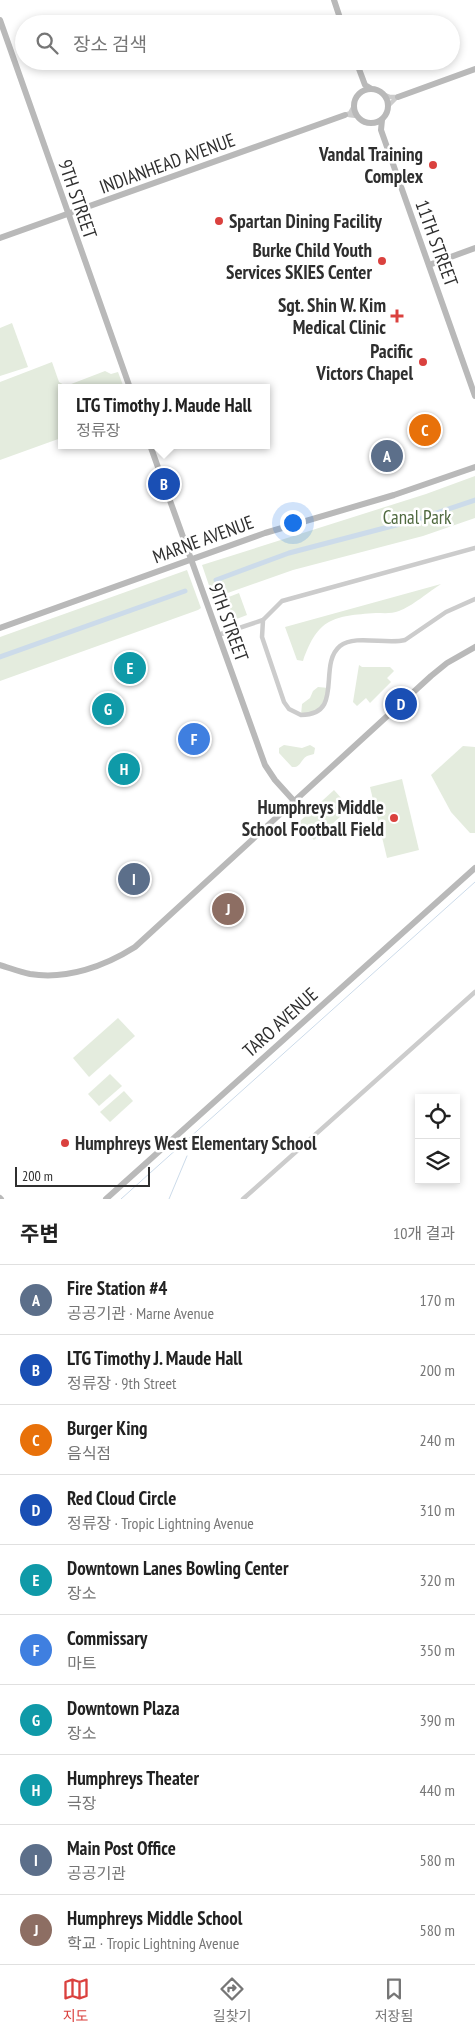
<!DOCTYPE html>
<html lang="ko">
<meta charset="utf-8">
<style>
body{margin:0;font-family:"PT Sans Narrow","Noto Sans KR",sans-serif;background:#f2f2f2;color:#222}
.controls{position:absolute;right:15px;bottom:15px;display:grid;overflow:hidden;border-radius:0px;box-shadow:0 2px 8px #0003}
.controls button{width:45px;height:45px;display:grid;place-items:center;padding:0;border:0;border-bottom:1px solid #e0e0e0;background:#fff;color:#222;font:25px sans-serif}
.scale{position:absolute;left:15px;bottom:12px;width:135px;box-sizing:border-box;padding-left:5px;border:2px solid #2f2f2f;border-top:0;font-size:14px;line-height:18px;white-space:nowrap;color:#2f2f2f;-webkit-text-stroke:4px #fff;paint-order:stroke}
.you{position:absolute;left:292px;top:522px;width:18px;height:18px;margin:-12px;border:4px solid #fff;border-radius:50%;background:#1a73e8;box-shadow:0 0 0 8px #1a73e833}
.badge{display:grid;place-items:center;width:32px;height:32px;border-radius:50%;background:#da413e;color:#fff;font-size:16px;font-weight:700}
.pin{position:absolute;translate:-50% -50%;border:2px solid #fff;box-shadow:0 1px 5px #0006}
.popup{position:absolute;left:58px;top:384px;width:212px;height:65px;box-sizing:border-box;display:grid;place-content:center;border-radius:0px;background:#fff;filter:drop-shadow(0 1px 4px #0005);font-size:16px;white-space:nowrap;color:#767676}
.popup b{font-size:19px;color:#222}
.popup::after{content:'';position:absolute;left:50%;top:100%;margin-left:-10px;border:10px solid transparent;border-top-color:#fff}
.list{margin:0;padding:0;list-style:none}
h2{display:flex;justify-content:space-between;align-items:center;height:65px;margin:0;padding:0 20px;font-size:21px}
h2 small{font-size:16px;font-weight:400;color:#767676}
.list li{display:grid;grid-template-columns:32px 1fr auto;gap:15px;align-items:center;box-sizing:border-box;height:70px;padding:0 20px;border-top:1px solid #e0e0e0}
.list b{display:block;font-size:19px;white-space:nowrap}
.list p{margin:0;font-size:16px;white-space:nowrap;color:#767676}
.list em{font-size:16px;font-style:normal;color:#767676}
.icon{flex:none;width:28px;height:28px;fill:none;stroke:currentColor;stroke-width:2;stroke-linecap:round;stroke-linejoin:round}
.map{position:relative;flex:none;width:475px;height:1199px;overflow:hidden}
.search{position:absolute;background:#fff;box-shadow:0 2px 8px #0003;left:15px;right:15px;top:15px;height:55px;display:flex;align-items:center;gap:12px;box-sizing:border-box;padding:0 18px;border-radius:28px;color:#767676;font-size:19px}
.sheet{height:765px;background:#fff}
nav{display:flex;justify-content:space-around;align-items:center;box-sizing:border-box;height:70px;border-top:1px solid #e0e0e0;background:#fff;font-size:14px;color:#767676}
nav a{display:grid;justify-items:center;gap:2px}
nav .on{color:#da413e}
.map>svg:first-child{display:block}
</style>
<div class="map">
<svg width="475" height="1199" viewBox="0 0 475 1199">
<rect width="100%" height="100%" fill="#fff"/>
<g fill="#e4ecde">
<polygon points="12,323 28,367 0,376 0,328"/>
<polygon points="52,362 59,382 66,386 105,371 111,374 118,372 124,388 61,388 61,438 0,460 0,382"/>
<polygon points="475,476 475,518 423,536 293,570 222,595 214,600 202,565 426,494"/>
<polygon points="187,570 201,608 198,610 0,681 0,637"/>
<path d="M 441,584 C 430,591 411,607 399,611 C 392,614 383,613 376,613 C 333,616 318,618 303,661 L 297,660 L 285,627 Z"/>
<polygon points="239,593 247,615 234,620 226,598"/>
<polygon points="359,665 362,667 390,667 394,671 387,678 391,682 370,703 366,698 357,706 353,702"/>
<polygon points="318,687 329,688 327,697 319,711 301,715 302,704 310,698 313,691"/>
<path d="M 284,745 L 302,748 L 310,745 L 315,748 L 314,754 C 312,755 309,755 307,756 C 300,760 301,768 292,767 L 279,753 L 279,748 Z"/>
<polygon points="463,746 475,747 475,833 470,833 451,812 431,775"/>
<polygon points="402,779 419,850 387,858 370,787"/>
<polygon points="334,790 350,808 314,840 298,823"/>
<polygon points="118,1018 135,1036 89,1077 73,1058"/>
<polygon points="110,1074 122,1086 99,1106 88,1094"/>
<polygon points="124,1091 133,1101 110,1122 100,1112"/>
</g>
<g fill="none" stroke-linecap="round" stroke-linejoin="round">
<g stroke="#ccdbea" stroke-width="1">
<polyline points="121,1199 475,882"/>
<polyline points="169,1199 187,1156"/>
</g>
<g stroke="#ccdbea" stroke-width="5">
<polyline points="216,580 289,553 419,519 475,500"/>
<polyline points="0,657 185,591"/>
</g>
<g stroke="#ccc" stroke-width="4.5">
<polyline points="385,95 390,97 398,97"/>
<polyline points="389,105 397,97"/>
<polyline points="345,115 350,113 354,106"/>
<polyline points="349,115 357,116"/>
<path d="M 475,548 L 282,601 L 263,620 L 262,637 L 284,702 L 289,709 L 301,715 C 345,715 317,665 340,646 C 355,634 387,645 405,640 L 446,612 L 475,599"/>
<polyline points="218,635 263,620"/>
<polyline points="243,1199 475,992"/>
</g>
<g stroke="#b9b9b9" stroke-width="6">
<polyline points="334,0 342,24"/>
<polyline points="0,20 130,388"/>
<polyline points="356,61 365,85 370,88"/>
<circle cx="371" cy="106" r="17"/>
<polyline points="398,97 475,69"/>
<polyline points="382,120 381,130 475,396"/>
<polyline points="0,238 345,115"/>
<polyline points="429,265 475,248"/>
<polyline points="150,445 265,765 275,780 294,801"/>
<polyline points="0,628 265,533 394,495 475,467"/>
<path d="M 0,965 C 10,968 20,972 30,974 C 67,980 105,966 135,947 L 431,676 L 447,663 L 475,647"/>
<polyline points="0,1198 1,1199"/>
<polyline points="106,1199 475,868"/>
</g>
</g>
<g fill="#da413e" stroke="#fff" stroke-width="2">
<circle cx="433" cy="165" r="5"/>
<circle cx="219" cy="221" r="5"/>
<circle cx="382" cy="261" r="5"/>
<path d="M394.5 308.5h5v5h5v5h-5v5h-5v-5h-5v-5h5z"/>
<circle cx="423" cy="362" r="5"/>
<circle cx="394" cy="818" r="5"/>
<circle cx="65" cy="1143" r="5"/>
</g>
<g text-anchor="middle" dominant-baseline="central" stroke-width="5" stroke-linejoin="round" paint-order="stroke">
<g font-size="19" font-weight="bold" fill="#2f2f2f" stroke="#fff" text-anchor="end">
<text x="423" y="154">Vandal Training<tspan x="423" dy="22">Complex</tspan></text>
<text x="229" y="221" text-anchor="start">Spartan Dining Facility</text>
<text x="372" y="250">Burke Child Youth<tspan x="372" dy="22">Services SKIES Center</tspan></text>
<text x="386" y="305">Sgt. Shin W. Kim<tspan x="386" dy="22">Medical Clinic</tspan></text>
<text x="413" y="351">Pacific<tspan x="413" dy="22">Victors Chapel</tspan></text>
<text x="384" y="807">Humphreys Middle<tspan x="384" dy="22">School Football Field</tspan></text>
<text x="75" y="1143" text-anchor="start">Humphreys West Elementary School</text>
</g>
<g font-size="19" fill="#2f2f2f" stroke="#fff">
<text transform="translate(167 163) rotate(-20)">INDIANHEAD AVENUE</text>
<text transform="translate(78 199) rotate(71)">9TH STREET</text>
<text transform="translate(437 243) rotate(70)">11TH STREET</text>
<text transform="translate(203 539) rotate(-20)">MARNE AVENUE</text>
<text transform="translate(229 622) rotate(70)">9TH STREET</text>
<text transform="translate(280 1022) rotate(-42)">TARO AVENUE</text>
</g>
<g font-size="19" fill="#4f693f" stroke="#fff">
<text x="417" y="517">Canal Park</text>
</g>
</g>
</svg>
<div class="controls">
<button><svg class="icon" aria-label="locate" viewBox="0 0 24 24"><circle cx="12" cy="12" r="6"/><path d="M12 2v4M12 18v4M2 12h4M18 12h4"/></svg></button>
<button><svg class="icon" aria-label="layers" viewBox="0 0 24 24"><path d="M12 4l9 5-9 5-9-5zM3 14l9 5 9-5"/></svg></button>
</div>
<div class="scale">200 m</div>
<div class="you"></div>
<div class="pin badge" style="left:387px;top:456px;background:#5c6f8a">A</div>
<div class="pin badge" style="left:164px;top:484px;background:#1a4fb4">B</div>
<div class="popup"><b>LTG Timothy J. Maude Hall</b>정류장</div>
<div class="pin badge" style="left:425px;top:430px;background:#e8710a">C</div>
<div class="pin badge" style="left:401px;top:704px;background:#1a4fb4">D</div>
<div class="pin badge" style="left:130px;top:668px;background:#0f9aa8">E</div>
<div class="pin badge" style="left:194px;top:739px;background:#3f7fe0">F</div>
<div class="pin badge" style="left:108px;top:709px;background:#0f9aa8">G</div>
<div class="pin badge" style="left:124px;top:769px;background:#0f9aa8">H</div>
<div class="pin badge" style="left:134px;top:879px;background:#5c6f8a">I</div>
<div class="pin badge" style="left:228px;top:909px;background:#8d6e63">J</div>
<div class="search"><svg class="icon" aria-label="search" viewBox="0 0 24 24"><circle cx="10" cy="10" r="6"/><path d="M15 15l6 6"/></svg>장소 검색</div>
</div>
<section class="sheet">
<h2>주변<small>10개 결과</small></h2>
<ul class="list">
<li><span class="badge" style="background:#5c6f8a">A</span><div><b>Fire Station #4</b><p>공공기관 · Marne Avenue</p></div><em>170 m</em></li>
<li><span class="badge" style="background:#1a4fb4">B</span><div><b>LTG Timothy J. Maude Hall</b><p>정류장 · 9th Street</p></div><em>200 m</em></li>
<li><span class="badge" style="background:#e8710a">C</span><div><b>Burger King</b><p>음식점</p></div><em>240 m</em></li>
<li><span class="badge" style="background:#1a4fb4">D</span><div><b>Red Cloud Circle</b><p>정류장 · Tropic Lightning Avenue</p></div><em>310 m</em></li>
<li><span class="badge" style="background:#0f9aa8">E</span><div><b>Downtown Lanes Bowling Center</b><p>장소</p></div><em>320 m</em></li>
<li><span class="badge" style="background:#3f7fe0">F</span><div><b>Commissary</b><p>마트</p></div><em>350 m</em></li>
<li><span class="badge" style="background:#0f9aa8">G</span><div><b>Downtown Plaza</b><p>장소</p></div><em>390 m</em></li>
<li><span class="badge" style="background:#0f9aa8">H</span><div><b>Humphreys Theater</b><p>극장</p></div><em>440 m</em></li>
<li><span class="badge" style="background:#5c6f8a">I</span><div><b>Main Post Office</b><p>공공기관</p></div><em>580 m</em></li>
<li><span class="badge" style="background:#8d6e63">J</span><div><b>Humphreys Middle School</b><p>학교 · Tropic Lightning Avenue</p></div><em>580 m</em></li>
</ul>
</section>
<nav>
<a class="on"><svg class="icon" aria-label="map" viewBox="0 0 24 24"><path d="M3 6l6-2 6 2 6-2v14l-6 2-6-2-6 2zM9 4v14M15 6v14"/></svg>지도</a>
<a><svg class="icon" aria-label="directions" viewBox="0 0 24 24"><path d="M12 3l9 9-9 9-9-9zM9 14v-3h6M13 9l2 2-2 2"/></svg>길찾기</a>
<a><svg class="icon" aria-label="saved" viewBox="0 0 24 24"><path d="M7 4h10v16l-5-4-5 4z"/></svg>저장됨</a>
</nav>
